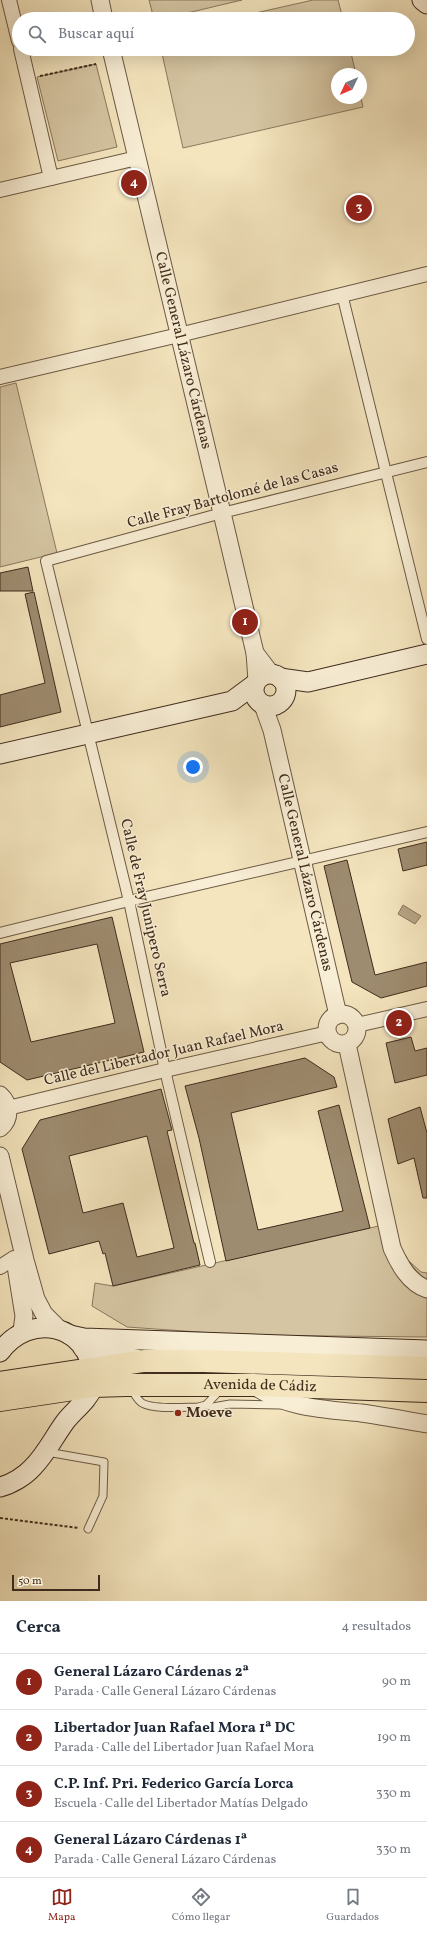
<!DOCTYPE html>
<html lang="es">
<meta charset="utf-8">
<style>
body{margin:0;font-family:Vollkorn,serif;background:#f2f2f3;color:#1f2937}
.compass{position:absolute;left:331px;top:68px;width:36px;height:36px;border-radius:50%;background:#fff;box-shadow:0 4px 16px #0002;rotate:226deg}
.scale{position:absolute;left:12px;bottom:10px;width:88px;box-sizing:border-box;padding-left:4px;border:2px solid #402b1c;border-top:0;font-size:11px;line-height:14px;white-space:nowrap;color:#402b1c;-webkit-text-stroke:3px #f8eed5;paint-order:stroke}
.you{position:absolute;left:193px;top:767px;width:14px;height:14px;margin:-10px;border:3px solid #fff;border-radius:50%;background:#1a73e8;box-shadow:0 0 0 6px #1a73e833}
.badge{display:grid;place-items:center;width:26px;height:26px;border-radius:50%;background:#8f2418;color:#fff;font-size:13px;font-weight:700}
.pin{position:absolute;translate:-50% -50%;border:2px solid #fff;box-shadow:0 1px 4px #0006}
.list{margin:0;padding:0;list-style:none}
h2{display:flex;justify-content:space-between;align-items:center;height:52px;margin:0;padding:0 16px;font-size:17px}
h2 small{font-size:13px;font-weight:400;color:#747a83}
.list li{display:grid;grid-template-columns:26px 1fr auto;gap:12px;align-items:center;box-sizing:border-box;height:56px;padding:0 16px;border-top:1px solid #e0e1e3}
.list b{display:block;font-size:15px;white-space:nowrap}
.list p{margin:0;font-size:13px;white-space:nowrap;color:#747a83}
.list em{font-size:13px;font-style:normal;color:#747a83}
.icon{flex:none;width:22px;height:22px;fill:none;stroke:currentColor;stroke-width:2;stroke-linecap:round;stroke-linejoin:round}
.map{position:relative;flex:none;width:427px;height:1601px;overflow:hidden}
.search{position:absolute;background:#fff;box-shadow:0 4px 16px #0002;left:12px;right:12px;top:12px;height:44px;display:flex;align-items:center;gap:10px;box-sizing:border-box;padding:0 14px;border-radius:22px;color:#747a83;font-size:15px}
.sheet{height:276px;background:#fff}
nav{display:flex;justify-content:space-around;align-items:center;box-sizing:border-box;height:56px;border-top:1px solid #e0e1e3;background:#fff;font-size:11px;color:#747a83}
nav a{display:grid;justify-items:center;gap:2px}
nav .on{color:#8f2418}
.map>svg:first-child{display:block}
</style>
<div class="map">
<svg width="427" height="1601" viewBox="0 0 427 1601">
<rect width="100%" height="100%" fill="#f4e5be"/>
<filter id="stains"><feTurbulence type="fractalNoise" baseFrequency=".005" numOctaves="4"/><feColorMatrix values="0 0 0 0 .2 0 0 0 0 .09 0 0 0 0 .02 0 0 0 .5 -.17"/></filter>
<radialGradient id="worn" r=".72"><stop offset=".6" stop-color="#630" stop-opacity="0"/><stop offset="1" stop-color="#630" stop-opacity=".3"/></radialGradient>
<g fill="#d5c5a2" stroke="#8a785f">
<polygon points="149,0 242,0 162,19 154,19"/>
<polygon points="313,0 338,0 343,19 229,19"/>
<polygon points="161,49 350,49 356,74 337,74 337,98 361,98 363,107 183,148"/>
<polygon points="96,64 117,147 58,161 37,77"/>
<polygon points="16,383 57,553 0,567 0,387"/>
<polygon points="392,1223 399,1252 421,1272 427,1273 427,1337 241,1335 127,1327 92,1306 95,1283 113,1286"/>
</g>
<polygon fill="#b7a687" stroke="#87755c" points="403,905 421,916 415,924 398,914"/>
<g fill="#9e8c70" stroke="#402b1c" fill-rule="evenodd">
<polygon points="28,567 33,591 0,591 0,573"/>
<polygon points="34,592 61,712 0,727 0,695 45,683 25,594"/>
<polygon points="427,842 427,865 403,871 398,849"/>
<polygon points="347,860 375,975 427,962 427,986 381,998 352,982 324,866"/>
<path d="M 112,917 L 144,1052 L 27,1080 L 0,1062 L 0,944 ZM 97,944 L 115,1023 L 31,1042 L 10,963 Z"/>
<polygon points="411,1037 415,1051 427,1048 427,1075 395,1083 386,1043"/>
<polygon points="305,1058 334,1077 337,1087 231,1113 258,1230 343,1211 318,1111 339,1105 370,1228 226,1261 199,1138 185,1086"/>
<path d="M 161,1089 L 172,1130 L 167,1131 L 194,1243 L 195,1243 L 200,1265 L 113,1286 L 105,1253 L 103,1254 L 99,1241 L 49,1254 L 22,1149 L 40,1120 ZM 147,1136 L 174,1248 L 137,1257 L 123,1203 L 83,1213 L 69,1156 Z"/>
<polygon points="420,1107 427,1133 427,1198 423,1198 414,1158 398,1164 388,1119"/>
</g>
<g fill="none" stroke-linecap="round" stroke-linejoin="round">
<g stroke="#6d5a44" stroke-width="9">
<g id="service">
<path d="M 131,1389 C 135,1394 137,1400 142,1403 C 154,1410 185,1407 198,1407 L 206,1405 L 221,1389"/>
<polyline points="206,1405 213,1407 230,1404 281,1405"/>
<polyline points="47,1452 104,1462 103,1496 88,1529"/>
</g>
</g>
<g stroke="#6d5a44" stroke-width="12">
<g id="pedestrian">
<polyline points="342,294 427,639"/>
<polyline points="0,933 129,901 427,832"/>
<polyline points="210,1262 165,1070 129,901 46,561 222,513 427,462"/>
</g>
</g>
<g stroke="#6d5a44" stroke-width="16">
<g id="minor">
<polyline points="9,0 19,41"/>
<polyline points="21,49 51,178"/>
<polyline points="0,190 137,158"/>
<polyline points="0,377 179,335 427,274"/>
<polyline points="357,1025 427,1009"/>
<polyline points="8,1108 165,1070 328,1033"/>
<polyline points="0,1267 14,1258"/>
</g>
</g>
<g stroke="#6d5a44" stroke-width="19">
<g id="tertiary">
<polyline points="100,0 104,19"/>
<path id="s1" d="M 111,49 L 222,513 L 255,653 L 257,680"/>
<polyline points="255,653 271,674"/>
<path id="s2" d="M 263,705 L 272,730 L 338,1015"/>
<circle cx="342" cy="1029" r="15"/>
<path d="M 347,1044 L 392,1248 C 399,1264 409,1283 427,1289"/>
<path d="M 0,1095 C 10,1104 11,1119 0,1128"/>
<polyline points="0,1156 25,1260 36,1299 44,1314 60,1330"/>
<polyline points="16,1266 24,1316 22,1331"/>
<path d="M 253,1385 C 285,1408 324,1409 361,1413 C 383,1416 405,1420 427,1424"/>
</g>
</g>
<g stroke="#402b1c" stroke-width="21">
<g id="secondary">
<polyline points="422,0 427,4"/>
<circle cx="270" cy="690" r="16"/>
<polyline points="280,678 308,682 427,654"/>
<polyline points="0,754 232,701 255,684"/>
<polyline points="70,1335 84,1338 427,1350"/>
<polyline points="83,1348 91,1351 137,1359"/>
<path d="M 0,1352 C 30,1311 88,1324 93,1375 C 94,1378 94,1383 93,1387 C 88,1401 73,1411 65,1422 C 54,1437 46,1454 33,1467 C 25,1476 12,1484 0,1487"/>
</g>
</g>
<g stroke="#402b1c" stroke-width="24">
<g id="primary">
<polyline points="0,1383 144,1361 204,1361 427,1368"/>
<path id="s3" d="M 0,1400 L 93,1386 L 126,1385 L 253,1385 L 427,1391"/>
</g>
</g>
<g stroke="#402b1c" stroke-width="2" stroke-dasharray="3 2" stroke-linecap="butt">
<polyline points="40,76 96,64"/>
<polyline points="0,1518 79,1528"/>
</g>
<use href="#service" stroke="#f8eed5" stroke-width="7"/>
<use href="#pedestrian" stroke="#f8eed5" stroke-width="10"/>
<use href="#minor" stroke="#f8eed5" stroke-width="14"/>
<use href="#tertiary" stroke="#f8eed5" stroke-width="17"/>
<use href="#secondary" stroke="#f8eed5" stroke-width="19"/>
<use href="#primary" stroke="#f4e5be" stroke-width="22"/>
</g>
<circle fill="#8f2418" stroke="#f8eed5" stroke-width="1.5" cx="178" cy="1413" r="4"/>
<g text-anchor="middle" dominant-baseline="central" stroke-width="3" stroke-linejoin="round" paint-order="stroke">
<g font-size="15" fill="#402b1c" stroke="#f8eed5">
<text stroke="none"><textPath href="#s1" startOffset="310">Calle General Lázaro Cárdenas</textPath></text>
<text transform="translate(233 496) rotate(-15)">Calle Fray Bartolomé de las Casas</text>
<text stroke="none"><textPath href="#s2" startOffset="173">Calle General Lázaro Cárdenas</textPath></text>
<text transform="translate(145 908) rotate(77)">Calle de Fray Junipero Serra</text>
<text transform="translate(164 1054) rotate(-13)">Calle del Libertador Juan Rafael Mora</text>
<text stroke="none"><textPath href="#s3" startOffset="261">Avenida de Cádiz</textPath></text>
</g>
<g font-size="15" font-weight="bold" fill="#402b1c" stroke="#f8eed5" text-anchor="start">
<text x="186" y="1413">Moeve</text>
</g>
</g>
<rect width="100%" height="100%" filter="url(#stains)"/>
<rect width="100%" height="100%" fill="url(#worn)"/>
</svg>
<svg class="compass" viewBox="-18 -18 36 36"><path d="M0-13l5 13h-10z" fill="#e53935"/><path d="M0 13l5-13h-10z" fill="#747a83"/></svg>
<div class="scale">50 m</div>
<div class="you"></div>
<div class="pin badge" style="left:245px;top:622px">1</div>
<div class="pin badge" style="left:399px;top:1023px">2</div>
<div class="pin badge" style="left:359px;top:208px">3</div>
<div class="pin badge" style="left:134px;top:183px">4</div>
<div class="search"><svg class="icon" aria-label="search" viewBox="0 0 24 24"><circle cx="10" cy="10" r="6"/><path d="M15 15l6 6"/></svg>Buscar aquí</div>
</div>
<section class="sheet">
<h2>Cerca<small>4 resultados</small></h2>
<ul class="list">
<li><span class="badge">1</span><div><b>General Lázaro Cárdenas 2ª</b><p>Parada · Calle General Lázaro Cárdenas</p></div><em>90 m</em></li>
<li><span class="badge">2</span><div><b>Libertador Juan Rafael Mora 1ª DC</b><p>Parada · Calle del Libertador Juan Rafael Mora</p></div><em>190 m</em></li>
<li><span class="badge">3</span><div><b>C.P. Inf. Pri. Federico García Lorca</b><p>Escuela · Calle del Libertador Matías Delgado</p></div><em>330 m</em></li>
<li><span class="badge">4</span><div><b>General Lázaro Cárdenas 1ª</b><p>Parada · Calle General Lázaro Cárdenas</p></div><em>330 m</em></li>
</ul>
</section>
<nav>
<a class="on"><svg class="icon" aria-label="map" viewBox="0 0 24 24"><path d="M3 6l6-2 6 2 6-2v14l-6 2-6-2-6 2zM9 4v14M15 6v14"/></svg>Mapa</a>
<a><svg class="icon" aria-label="directions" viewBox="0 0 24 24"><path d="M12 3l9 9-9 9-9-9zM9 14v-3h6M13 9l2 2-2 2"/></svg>Cómo llegar</a>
<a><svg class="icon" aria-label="saved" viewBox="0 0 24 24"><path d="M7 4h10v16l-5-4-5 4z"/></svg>Guardados</a>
</nav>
